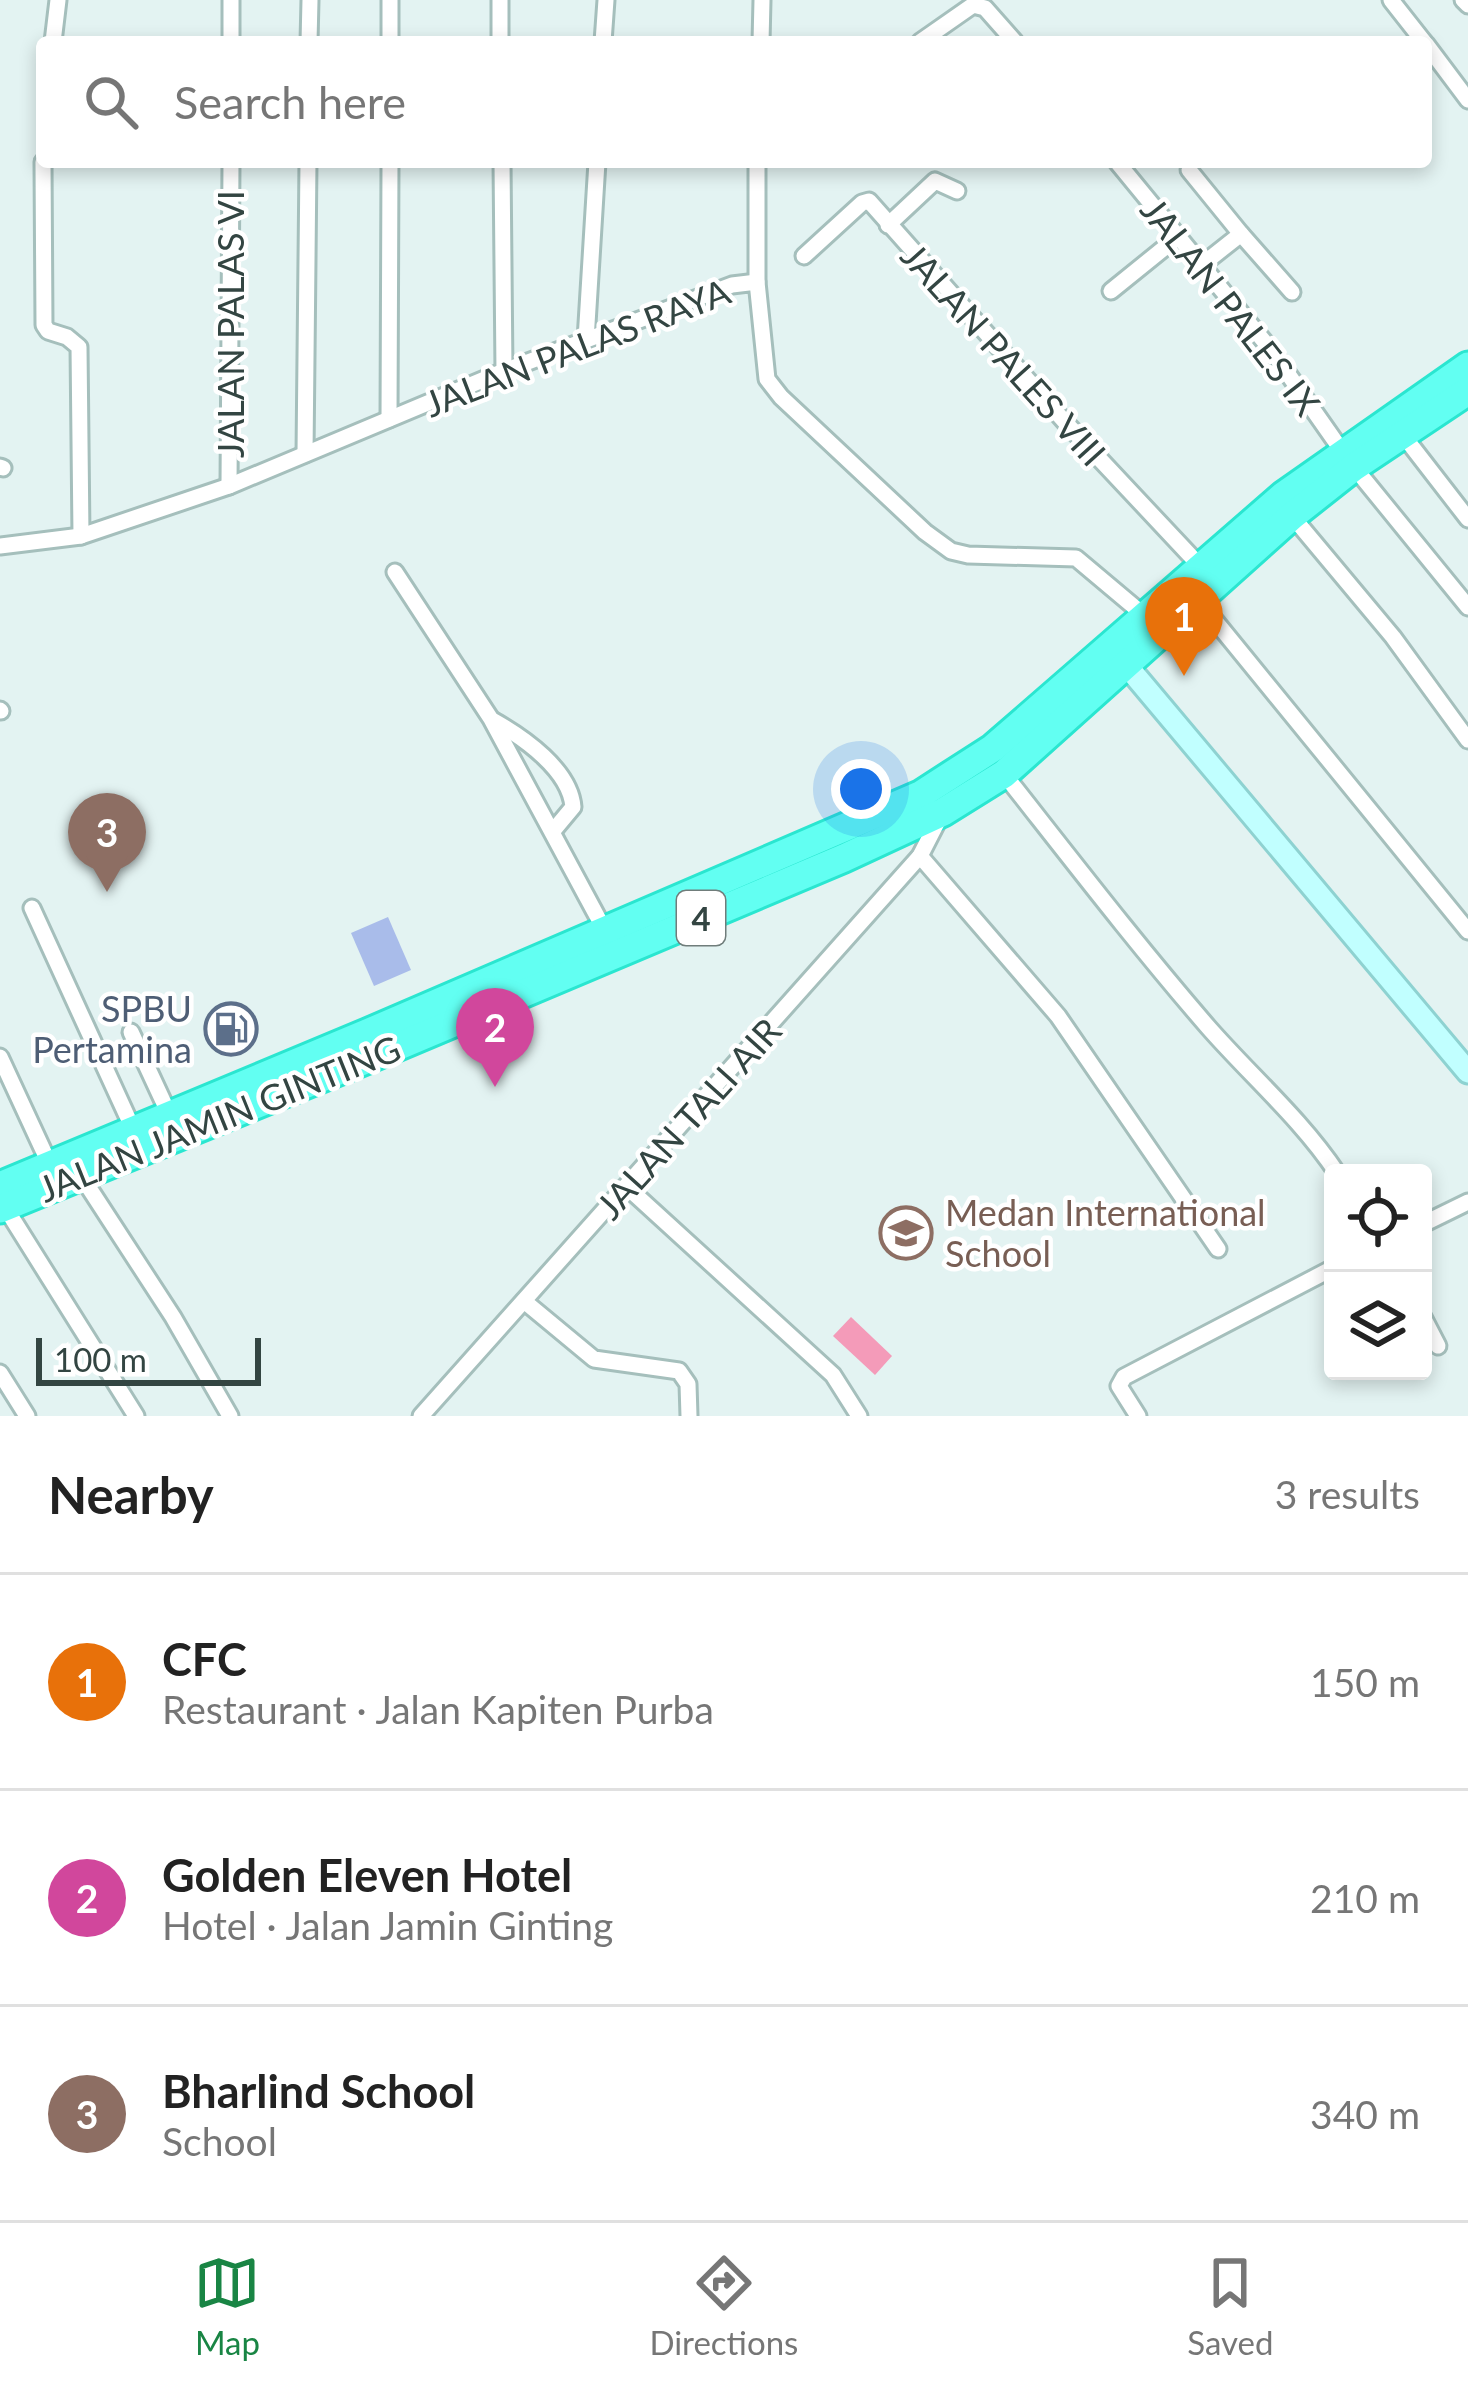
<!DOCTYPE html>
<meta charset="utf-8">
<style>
body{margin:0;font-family:Lato,sans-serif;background:#f2f2f2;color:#222}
.controls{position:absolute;right:36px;bottom:36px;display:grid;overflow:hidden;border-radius:12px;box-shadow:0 6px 18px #0003}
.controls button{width:108px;height:108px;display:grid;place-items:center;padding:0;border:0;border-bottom:3px solid #e0e0e0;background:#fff;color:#222;font:60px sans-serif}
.scale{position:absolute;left:36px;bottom:30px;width:225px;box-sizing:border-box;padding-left:12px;border:6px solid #334542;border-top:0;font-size:33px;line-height:42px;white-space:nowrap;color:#334542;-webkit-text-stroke:9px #fff;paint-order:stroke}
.you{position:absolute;left:861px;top:789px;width:42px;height:42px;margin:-30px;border:9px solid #fff;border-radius:50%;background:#1a73e8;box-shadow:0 0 0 18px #1a73e833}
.badge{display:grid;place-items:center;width:78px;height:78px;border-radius:50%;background:#198544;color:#fff;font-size:39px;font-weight:700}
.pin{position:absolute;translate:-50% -99px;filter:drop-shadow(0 3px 6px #0008)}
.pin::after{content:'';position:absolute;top:63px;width:42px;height:36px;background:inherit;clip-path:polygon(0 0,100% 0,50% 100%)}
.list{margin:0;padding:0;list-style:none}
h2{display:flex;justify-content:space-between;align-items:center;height:156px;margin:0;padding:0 48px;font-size:51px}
h2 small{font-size:39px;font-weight:400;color:#767676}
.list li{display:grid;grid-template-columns:78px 1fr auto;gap:36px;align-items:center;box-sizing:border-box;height:216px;padding:0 48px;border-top:3px solid #e0e0e0}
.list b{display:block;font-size:45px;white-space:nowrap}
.list p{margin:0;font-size:39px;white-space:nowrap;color:#767676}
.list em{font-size:39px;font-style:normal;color:#767676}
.icon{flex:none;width:66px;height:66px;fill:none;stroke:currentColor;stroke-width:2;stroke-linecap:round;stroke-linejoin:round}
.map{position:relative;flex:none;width:1468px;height:1416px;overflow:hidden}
.search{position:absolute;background:#fff;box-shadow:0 6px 18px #0003;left:36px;right:36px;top:36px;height:132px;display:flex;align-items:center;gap:30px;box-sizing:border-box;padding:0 42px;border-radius:12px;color:#767676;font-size:45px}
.sheet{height:804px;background:#fff}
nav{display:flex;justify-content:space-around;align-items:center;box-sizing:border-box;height:168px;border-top:3px solid #e0e0e0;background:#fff;font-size:33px;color:#767676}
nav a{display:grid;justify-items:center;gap:6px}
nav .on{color:#198544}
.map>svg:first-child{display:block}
</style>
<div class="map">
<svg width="1468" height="1416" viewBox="0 0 1468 1416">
<rect width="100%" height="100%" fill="#e3f3f2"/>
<polygon fill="#a9bcea" points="388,917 411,970 374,986 351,933"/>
<polygon fill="#f49bb9" points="851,1317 892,1356 875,1375 833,1336"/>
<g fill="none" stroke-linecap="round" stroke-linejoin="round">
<g stroke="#a5bfbc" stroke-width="21">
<g id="street">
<polyline points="500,0 500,42"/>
<polyline points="1391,0 1424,42"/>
<polyline points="1463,0 1468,5"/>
<polyline points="53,42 58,0"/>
<polyline points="231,42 231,0"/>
<polyline points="309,42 310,0"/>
<polyline points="390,42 390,0"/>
<polyline points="603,42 606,0"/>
<polyline points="761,42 762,0"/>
<polyline points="920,42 973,5 985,8 1015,42"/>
<polyline points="1426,44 1468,100"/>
<polyline points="43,162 44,325 48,331 67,337 79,347 81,536"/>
<polyline points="502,162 504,371"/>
<polyline points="1117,162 1272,351 1342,451"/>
<polyline points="1189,170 1241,234"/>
<polyline points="888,225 935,181 957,191"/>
<polyline points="804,256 862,203 869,201 1065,422 1201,567"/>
<polyline points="1203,264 1241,234 1292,292"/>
<polyline points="757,282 757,162"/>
<polyline points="1111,291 1179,236"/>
<polyline points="586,340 597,162"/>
<polyline points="389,419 390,162"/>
<polyline points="1403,435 1468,519"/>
<polyline points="305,454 308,162"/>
<polyline points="0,467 3,468"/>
<polyline points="1354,467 1468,607"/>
<polyline points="229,486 231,162"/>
<polyline points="1292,516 1393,637 1468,740"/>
<polyline points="0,546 81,536 229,486 504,371 732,285 757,282 767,379 781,397 925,532 951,551 968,555 1076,558 1145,616"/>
<polyline points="395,572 491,719 604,929"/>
<polyline points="1199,601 1468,931"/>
<polyline points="0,710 1,711"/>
<path d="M 494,721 C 524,738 570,770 573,807 L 553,831"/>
<path d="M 1004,774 C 1071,859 1137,945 1208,1027 C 1250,1075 1301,1119 1337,1173"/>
<polyline points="920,856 1058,1016 1218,1249"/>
<polyline points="32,908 133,1129"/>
<polyline points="131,1032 169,1114"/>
<polyline points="0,1057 49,1163"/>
<polyline points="80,1174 173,1317 230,1416"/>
<polyline points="627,1187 833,1375 859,1416"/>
<polyline points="5,1207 136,1416"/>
<polyline points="1423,1224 1468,1202"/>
<polyline points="524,1301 594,1359 679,1371 688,1384 689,1416"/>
<polyline points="1423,1317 1438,1346"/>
<polyline points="0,1373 27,1416"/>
<polyline points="421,1416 920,856 941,815"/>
<polyline points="1138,1416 1119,1386 1124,1377 1333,1268"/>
</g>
</g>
<g stroke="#8ed2d1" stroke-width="27">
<polyline id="secondary" points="1117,654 1468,1072"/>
</g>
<g stroke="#2ae6d0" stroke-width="33">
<g id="highway">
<polyline points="0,1186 367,1033 920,795 993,748 1284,495 1468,366"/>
<polyline points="0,1209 368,1059 844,858 943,812 1004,774 1292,516 1354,467 1468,391"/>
</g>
</g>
<use href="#street" stroke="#fff" stroke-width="15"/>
<use href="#secondary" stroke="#c1ffff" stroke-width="21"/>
<use href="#highway" stroke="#62fff2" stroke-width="27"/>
</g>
<defs>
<g id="fuel-ring" transform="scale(2.7)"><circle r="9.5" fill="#fff" stroke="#5c6f8a" stroke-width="1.5"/><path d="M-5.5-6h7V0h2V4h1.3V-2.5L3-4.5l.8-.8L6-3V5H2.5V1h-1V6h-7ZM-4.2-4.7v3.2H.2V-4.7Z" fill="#5c6f8a"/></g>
<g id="school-ring" transform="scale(2.7)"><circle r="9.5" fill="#fff" stroke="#8d6e63" stroke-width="1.5"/><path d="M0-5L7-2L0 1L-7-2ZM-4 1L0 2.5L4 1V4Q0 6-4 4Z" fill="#8d6e63"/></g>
</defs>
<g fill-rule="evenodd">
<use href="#fuel-ring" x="231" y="1029"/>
<use href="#school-ring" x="906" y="1233"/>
</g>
<g text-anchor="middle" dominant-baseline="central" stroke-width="9" stroke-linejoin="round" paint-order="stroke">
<rect fill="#fff" stroke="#707d7b" stroke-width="3" x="677" y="891" width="48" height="54" rx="9"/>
<g font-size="33" font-weight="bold" fill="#334542">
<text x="701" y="918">4</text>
</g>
<g font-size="36" fill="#334542" stroke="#fff">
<text transform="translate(1231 306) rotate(52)">JALAN PALES IX</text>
<text transform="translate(230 324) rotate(-90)">JALAN PALAS VI</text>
<text transform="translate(577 347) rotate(-21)">JALAN PALAS RAYA</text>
<text transform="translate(1004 354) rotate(48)">JALAN PALES VIII</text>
<text transform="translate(219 1118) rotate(-22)">JALAN JAMIN GINTING</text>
<text transform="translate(688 1118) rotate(-48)">JALAN TALI AIR</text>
</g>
<g font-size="36" fill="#4e5e75" stroke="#fff" text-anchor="end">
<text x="192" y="1008">SPBU<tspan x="192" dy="41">Pertamina</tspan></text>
</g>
<g font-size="36" fill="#785e54" stroke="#fff" text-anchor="start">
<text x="945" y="1212">Medan International<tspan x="945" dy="41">School</tspan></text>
</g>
</g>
</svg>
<div class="controls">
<button><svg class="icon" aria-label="locate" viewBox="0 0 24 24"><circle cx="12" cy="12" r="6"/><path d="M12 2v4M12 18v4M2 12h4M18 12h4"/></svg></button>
<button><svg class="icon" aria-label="layers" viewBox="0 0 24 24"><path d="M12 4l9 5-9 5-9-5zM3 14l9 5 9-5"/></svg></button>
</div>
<div class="scale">100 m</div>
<div class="you"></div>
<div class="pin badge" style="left:1184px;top:676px;background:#e8710a">1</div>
<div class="pin badge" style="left:495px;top:1087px;background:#d1479c">2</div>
<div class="pin badge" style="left:107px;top:892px;background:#8d6e63">3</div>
<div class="search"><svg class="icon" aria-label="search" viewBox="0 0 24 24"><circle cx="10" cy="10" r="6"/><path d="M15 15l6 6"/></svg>Search here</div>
</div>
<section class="sheet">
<h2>Nearby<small>3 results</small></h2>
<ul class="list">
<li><span class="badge" style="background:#e8710a">1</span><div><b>CFC</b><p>Restaurant · Jalan Kapiten Purba</p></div><em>150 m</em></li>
<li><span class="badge" style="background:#d1479c">2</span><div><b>Golden Eleven Hotel</b><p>Hotel · Jalan Jamin Ginting</p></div><em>210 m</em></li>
<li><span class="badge" style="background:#8d6e63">3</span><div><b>Bharlind School</b><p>School</p></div><em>340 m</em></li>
</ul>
</section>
<nav>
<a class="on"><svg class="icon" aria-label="map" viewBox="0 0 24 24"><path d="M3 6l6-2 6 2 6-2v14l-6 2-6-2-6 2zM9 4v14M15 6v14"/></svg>Map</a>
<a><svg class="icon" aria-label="directions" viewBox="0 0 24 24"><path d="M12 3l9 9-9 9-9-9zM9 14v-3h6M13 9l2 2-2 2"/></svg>Directions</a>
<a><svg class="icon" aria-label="saved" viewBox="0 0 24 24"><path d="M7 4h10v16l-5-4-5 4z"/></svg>Saved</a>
</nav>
